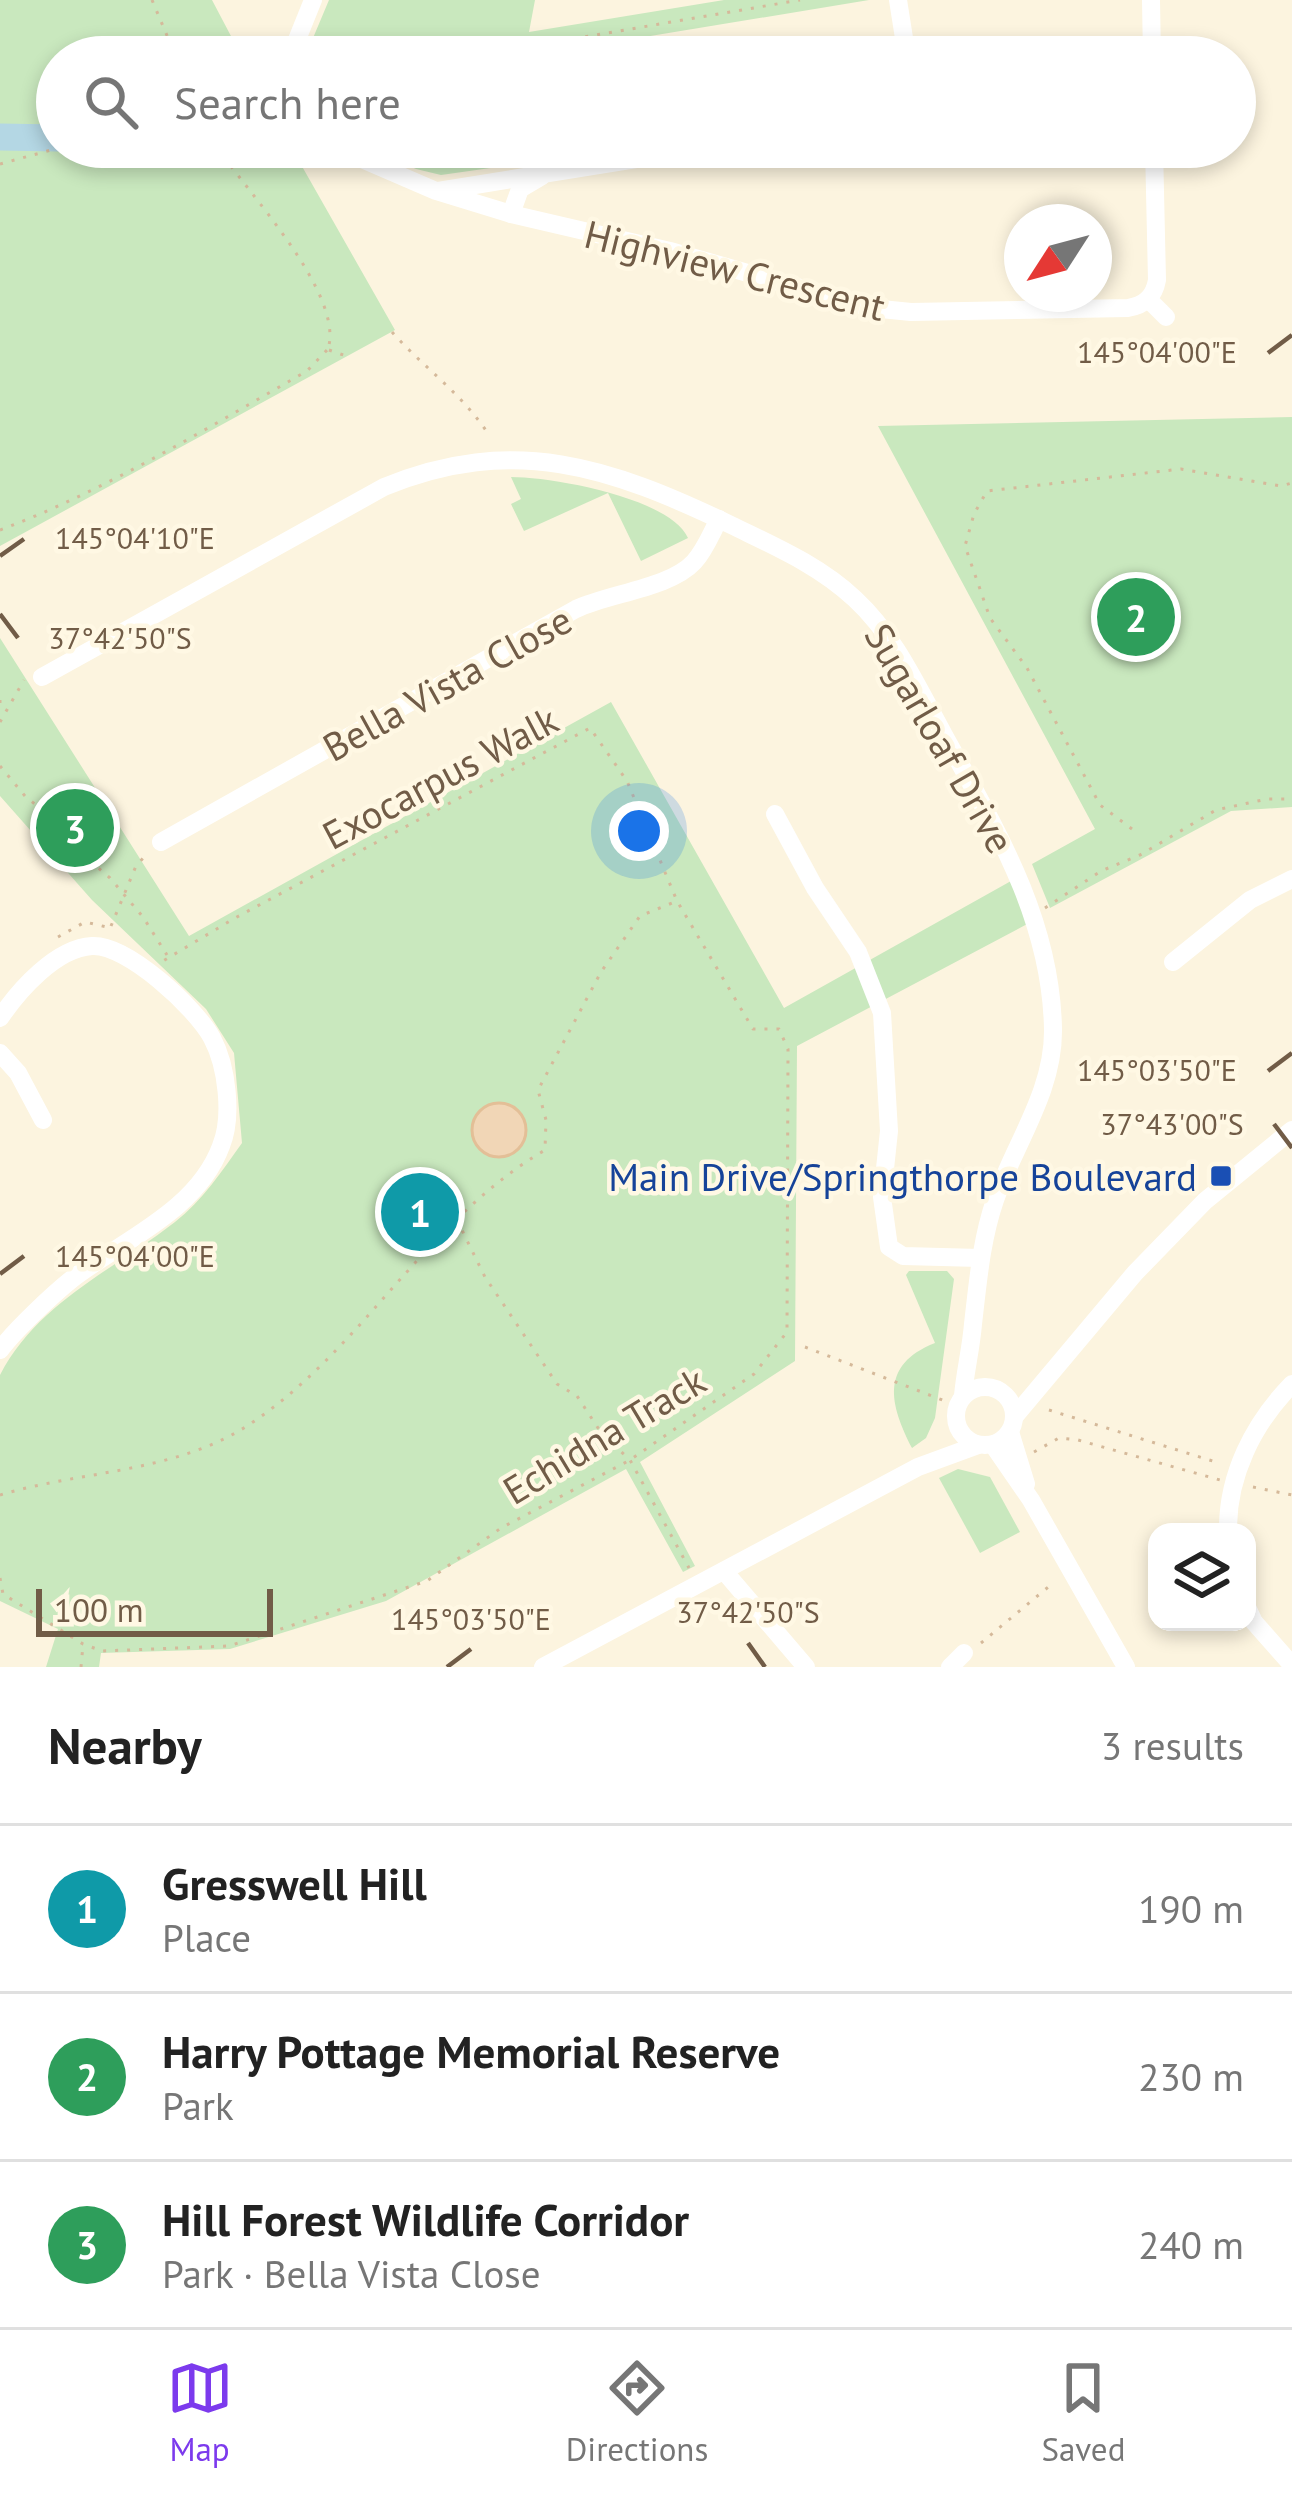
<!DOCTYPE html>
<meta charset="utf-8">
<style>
body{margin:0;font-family:"PT Sans",sans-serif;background:#f2f2f2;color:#222}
.controls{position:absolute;right:36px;bottom:36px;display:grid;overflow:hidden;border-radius:24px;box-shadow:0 6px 18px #0003}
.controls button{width:108px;height:108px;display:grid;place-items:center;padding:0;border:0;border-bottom:3px solid #e0e0e0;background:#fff;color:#222;font:60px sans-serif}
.compass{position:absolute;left:1004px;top:204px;width:108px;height:108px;border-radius:50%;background:#fff;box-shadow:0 6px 18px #0003;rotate:234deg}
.scale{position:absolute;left:36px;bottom:30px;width:237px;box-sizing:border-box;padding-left:12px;border:6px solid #715c47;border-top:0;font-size:33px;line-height:42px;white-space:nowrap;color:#715c47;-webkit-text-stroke:9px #fff8e4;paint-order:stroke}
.you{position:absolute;left:639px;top:831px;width:42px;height:42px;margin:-30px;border:9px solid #fff;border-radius:50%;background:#1a73e8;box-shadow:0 0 0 18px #1a73e833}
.badge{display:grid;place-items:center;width:78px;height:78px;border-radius:50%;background:#7c3aed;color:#fff;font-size:39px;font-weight:700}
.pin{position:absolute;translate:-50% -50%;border:6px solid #fff;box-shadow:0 3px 12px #0006}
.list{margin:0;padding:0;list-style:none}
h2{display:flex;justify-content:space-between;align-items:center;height:156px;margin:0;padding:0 48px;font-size:51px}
h2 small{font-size:39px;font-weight:400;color:#767676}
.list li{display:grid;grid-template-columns:78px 1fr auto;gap:36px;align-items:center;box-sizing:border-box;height:168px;padding:0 48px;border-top:3px solid #e0e0e0}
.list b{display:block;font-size:45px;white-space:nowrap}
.list p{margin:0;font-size:39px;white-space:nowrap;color:#767676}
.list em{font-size:39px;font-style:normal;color:#767676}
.icon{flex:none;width:66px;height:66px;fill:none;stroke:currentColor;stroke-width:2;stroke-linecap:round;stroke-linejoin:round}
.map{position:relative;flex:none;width:1292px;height:1667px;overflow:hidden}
.search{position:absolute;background:#fff;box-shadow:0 6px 18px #0003;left:36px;right:36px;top:36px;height:132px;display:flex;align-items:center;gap:30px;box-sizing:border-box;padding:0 42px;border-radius:66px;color:#767676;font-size:45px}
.sheet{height:660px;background:#fff}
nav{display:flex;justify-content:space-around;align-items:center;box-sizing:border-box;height:168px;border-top:3px solid #e0e0e0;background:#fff;font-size:33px;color:#767676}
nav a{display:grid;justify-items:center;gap:6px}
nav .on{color:#7c3aed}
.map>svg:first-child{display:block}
</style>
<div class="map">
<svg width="1292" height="1667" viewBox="0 0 1292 1667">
<rect width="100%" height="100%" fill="#fcf4df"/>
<g fill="#c9e8be">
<polygon points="0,0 212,0 242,57 57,57 57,147 291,147 395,330 0,546"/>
<polygon points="329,0 535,0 529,32 724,0 869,0 523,57 305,57"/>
<polygon points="369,147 537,147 539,161 441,175 416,169"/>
<polygon points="1292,417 1292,807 1231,811 1050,908 1032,864 1095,829 878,426"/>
<path d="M 511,477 C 553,477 670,498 688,538 L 641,561 L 608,493 L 524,531 L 511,504 L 521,499 Z"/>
<path d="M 0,638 L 189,936 L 611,702 L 784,1008 L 1011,881 L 1031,922 L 797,1046 L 795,1361 L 640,1462 L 695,1566 L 683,1572 L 626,1469 L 386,1601 L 230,1649 L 101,1653 L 99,1667 L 46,1667 L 58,1629 L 0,1601 L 0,1375 C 38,1302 112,1271 175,1222 C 202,1201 222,1171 242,1143 L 234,1053 L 206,1009 L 92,900 L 0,796 Z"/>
<path d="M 909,1271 L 947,1271 L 954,1279 L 935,1418 L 926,1438 L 912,1448 C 890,1405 879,1365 935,1343 L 906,1275 Z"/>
<polygon points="958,1469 990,1477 1020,1532 980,1553 939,1478"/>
</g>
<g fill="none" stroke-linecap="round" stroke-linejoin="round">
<polyline stroke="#b4d7e4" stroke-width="27" points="0,137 57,138"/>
</g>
<circle fill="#f1d6b6" stroke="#e3bf97" stroke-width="3" cx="499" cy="1130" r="27"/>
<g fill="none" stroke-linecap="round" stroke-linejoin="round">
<g stroke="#d5b99a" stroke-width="3" stroke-dasharray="3 9" stroke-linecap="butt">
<polyline points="152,0 176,57"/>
<polyline points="467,57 800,0"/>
<path d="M 217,147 C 246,191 345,294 328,349"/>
<polyline points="0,164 62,147"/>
<path d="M 392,332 C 422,366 461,393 487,432"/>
<polyline points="329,350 349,357"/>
<path d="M 0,530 C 107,490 207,428 307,371 L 328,349"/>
<polyline points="0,700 0,711"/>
<polyline points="0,722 24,680"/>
<polyline points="0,766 25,796 53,819 59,834 110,878 143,917 167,955"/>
<polyline points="1132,829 1100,805 1027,668 990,618 965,546 974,514 987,491 1181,469 1281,486 1292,483"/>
<polyline points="1045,908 1101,871 1140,855 1216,810 1267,799 1292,799"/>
<polyline points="111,926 136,866 146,855"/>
<polyline points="58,937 85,922 111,928"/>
<polyline points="457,1220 485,1277 557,1384 577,1396 602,1434 630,1460 689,1568"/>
<polyline points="805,1347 945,1401"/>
<polyline points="1049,1410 1219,1463"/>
<polyline points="1034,1452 1059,1438 1078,1440 1220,1480"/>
<polyline points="1253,1487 1292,1495"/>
<path d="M 0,1495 C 83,1470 179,1473 253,1422 C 364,1347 425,1221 545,1150 L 546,1120 L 538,1090 L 601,972 L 640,916 L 677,901"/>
<polyline points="0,1578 3,1594 83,1644 102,1651 229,1646 427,1581 501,1528 630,1460 754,1374 787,1332 788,1049 779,1029 753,1029 677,901 627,781 590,728 235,918 163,961"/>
<polyline points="981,1643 1053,1583"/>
<polyline points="81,1667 83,1645"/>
</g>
<g stroke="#fff" stroke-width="18">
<polyline points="898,0 907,57"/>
<polyline points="1151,0 1152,57"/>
<polyline points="290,57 313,0"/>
<path d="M 334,147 L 436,191 L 511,214 L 670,251 L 871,308 L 911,312 L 1128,308 C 1145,305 1154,297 1157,280 L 1154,147"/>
<polyline points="438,191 711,147"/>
<polyline points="511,214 520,189 542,176"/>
<polyline points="1148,299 1166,317"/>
<path d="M 42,677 L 384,487 C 514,434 610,467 731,525 C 774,546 819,565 855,599 C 895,636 918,688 944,735 C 996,829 1051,919 1053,1029 C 1054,1091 1015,1143 995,1200 C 981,1241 978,1282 973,1324 C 971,1349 965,1372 963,1396"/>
<polyline points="775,814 815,888 858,952 882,1013 889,1131 882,1197 889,1247 903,1256 980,1258"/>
<path d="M 161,842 L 576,609 C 610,593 670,588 694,562 C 705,550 711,534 719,519"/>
<polyline points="1173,962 1250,900 1292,879"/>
<path d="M 0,1018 C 19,990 56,948 92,946 C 127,944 196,1008 212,1038 C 227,1066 233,1117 221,1146 C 197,1211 123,1240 72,1279 C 52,1295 15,1330 0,1350"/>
<polyline points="0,1053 18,1073 43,1120"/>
<circle cx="985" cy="1416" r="29"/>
<polyline points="1015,1416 1135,1273 1205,1201 1292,1130"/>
<polyline points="1010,1432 1026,1484"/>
<polyline points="993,1445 1031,1500 1126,1667"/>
<path d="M 1228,1532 C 1227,1476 1253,1424 1292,1384"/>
<polyline points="724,1571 806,1667"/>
<polyline points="1247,1607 1254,1622 1292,1665"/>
<polyline points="543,1667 918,1467 978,1445"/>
<polyline points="950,1667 964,1653"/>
</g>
</g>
<path fill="none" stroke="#715c47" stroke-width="4.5" d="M 1268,353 L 1292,335M 0,556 L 24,539M 0,614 L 18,638M 1268,1071 L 1292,1053M 1274,1124 L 1292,1148M 0,1274 L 24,1256M 748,1643 L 765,1667M 447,1667 L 471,1649"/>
<rect fill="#1a4fb4" stroke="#fff8e4" stroke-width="4.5" x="1209" y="1164" width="24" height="24" rx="6"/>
<g text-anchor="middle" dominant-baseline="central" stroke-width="9" stroke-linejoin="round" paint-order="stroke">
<g font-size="39" fill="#715c47" stroke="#fff8e4">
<text transform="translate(735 270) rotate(14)">Highview Crescent</text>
<text transform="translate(447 683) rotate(-29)">Bella Vista Close</text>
<text transform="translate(940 738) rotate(60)">Sugarloaf Drive</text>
<text transform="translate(440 777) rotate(-28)">Exocarpus Walk</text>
<text transform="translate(604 1435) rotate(-31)">Echidna Track</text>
</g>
<g font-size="39" fill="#164399" stroke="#fff8e4" text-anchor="end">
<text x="1197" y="1176">Main Drive/Springthorpe Boulevard</text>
</g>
</g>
<g font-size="30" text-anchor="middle" fill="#715c47" stroke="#fff8e4" stroke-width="9" stroke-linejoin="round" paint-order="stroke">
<text x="1157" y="363">145°04'00"E</text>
<text x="135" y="549">145°04'10"E</text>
<text x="120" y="649">37°42'50"S</text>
<text x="1157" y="1081">145°03'50"E</text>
<text x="1172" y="1135">37°43'00"S</text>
<text x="135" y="1267">145°04'00"E</text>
<text x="748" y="1623">37°42'50"S</text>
<text x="471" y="1630">145°03'50"E</text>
</g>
</svg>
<div class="controls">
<button><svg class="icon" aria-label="layers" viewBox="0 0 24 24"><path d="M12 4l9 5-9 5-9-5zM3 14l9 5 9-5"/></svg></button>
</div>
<svg class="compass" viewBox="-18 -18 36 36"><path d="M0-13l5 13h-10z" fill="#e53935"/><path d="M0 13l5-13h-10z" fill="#767676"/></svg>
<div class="scale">100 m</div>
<div class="you"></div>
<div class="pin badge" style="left:420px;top:1212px;background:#0f9aa8">1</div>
<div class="pin badge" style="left:1136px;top:617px;background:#2e9e5b">2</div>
<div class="pin badge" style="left:75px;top:828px;background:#2e9e5b">3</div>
<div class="search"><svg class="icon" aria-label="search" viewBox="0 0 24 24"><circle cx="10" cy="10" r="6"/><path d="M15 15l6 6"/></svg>Search here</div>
</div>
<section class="sheet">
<h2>Nearby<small>3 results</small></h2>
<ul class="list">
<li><span class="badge" style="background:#0f9aa8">1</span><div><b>Gresswell Hill</b><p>Place</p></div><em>190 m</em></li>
<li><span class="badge" style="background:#2e9e5b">2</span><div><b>Harry Pottage Memorial Reserve</b><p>Park</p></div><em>230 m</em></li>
<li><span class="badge" style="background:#2e9e5b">3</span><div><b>Hill Forest Wildlife Corridor</b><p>Park · Bella Vista Close</p></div><em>240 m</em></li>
</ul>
</section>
<nav>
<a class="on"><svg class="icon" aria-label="map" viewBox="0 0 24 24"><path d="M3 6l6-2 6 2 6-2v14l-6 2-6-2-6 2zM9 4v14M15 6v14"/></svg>Map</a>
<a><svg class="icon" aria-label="directions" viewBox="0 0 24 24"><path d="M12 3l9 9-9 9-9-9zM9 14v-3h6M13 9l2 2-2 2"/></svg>Directions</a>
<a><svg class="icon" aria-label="saved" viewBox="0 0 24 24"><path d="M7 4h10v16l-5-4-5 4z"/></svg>Saved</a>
</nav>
